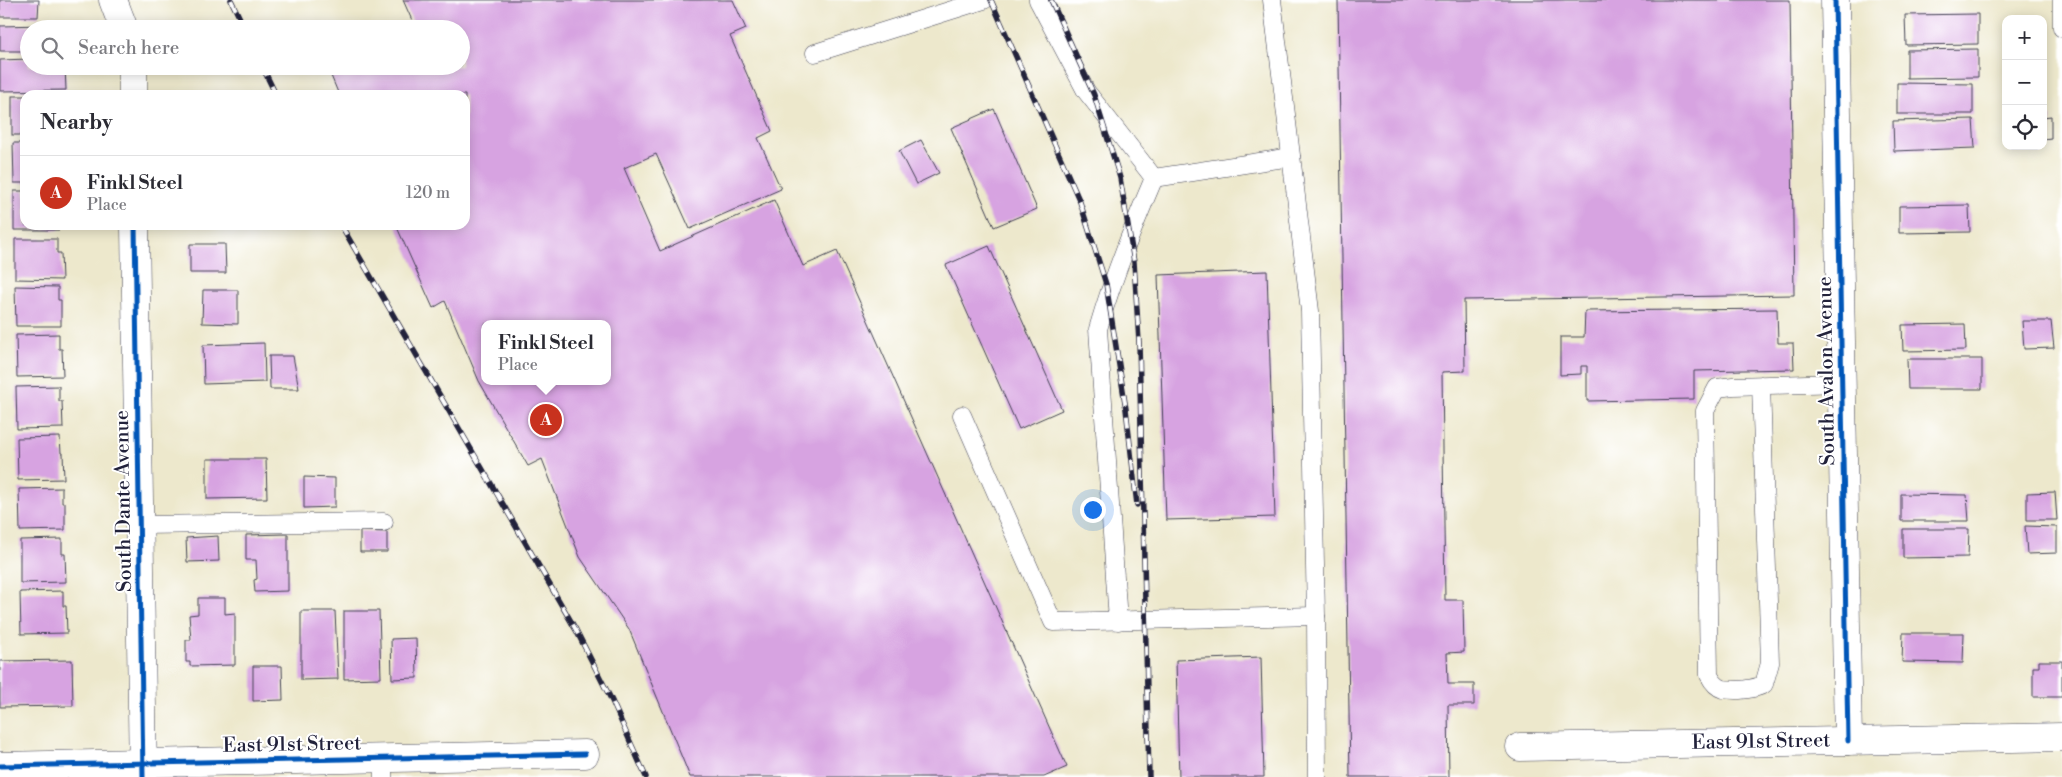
<!DOCTYPE html>
<meta charset="utf-8">
<style>
body{margin:0;font-family:"Libre Bodoni",serif;background:#f2f2f3;color:#2b2b33}
.controls{position:absolute;right:15px;top:15px;display:grid;overflow:hidden;border-radius:10px;box-shadow:0 2px 12px #0003}
.controls button{width:45px;height:45px;display:grid;place-items:center;padding:0;border:0;border-bottom:1px solid #e1e1e2;background:#fff;color:#2b2b33;font:25px sans-serif}
.you{position:absolute;left:1092px;top:509px;width:18px;height:18px;margin:-12px;border:4px solid #fff;border-radius:50%;background:#1a73e8;box-shadow:0 0 0 8px #1a73e833}
.badge{display:grid;place-items:center;width:32px;height:32px;border-radius:50%;background:#c8321e;color:#fff;font-size:16px;font-weight:700}
.pin{position:absolute;translate:-50% -50%;border:2px solid #fff;box-shadow:0 1px 5px #0006}
.popup{position:absolute;left:481px;top:320px;width:130px;height:65px;box-sizing:border-box;display:grid;place-content:center;border-radius:10px;background:#fff;filter:drop-shadow(0 1px 4px #0005);font-size:16px;white-space:nowrap;color:#7c7c81}
.popup b{font-size:19px;color:#2b2b33}
.popup::after{content:'';position:absolute;left:50%;top:100%;margin-left:-10px;border:10px solid transparent;border-top-color:#fff}
.list{margin:0;padding:0;list-style:none}
h2{display:flex;justify-content:space-between;align-items:center;height:65px;margin:0;padding:0 20px;font-size:21px}
h2 small{font-size:16px;font-weight:400;color:#7c7c81}
.list li{display:grid;grid-template-columns:32px 1fr auto;gap:15px;align-items:center;box-sizing:border-box;height:75px;padding:0 20px;border-top:1px solid #e1e1e2}
.list b{display:block;font-size:19px;white-space:nowrap}
.list p{margin:0;font-size:16px;white-space:nowrap;color:#7c7c81}
.list em{font-size:16px;font-style:normal;color:#7c7c81}
.icon{flex:none;width:28px;height:28px;fill:none;stroke:currentColor;stroke-width:2;stroke-linecap:round;stroke-linejoin:round}
.map{position:relative;flex:none;width:2062px;height:777px;overflow:hidden}
.search{position:absolute;background:#fff;box-shadow:0 2px 12px #0003;left:20px;top:20px;width:450px;height:55px;display:flex;align-items:center;gap:12px;box-sizing:border-box;padding:0 18px;border-radius:28px;color:#7c7c81;font-size:19px}
.panel{position:absolute;background:#fff;box-shadow:0 2px 12px #0003;left:20px;top:90px;width:450px;height:140px;border-radius:15px}
.map>svg:first-child{display:block}
</style>
<div class="map">
<svg width="2062" height="777" viewBox="0 0 2062 777">
<rect width="100%" height="100%" fill="#fff"/>
<filter id="ink" filterUnits="userSpaceOnUse"><feTurbulence type="fractalNoise" baseFrequency=".02" numOctaves="2"/><feDisplacementMap in="SourceGraphic" scale="10" xChannelSelector="R" yChannelSelector="G"/><feConvolveMatrix kernelMatrix="1 2 1 2 8 2 1 2 1" color-interpolation-filters="sRGB"/></filter>
<filter id="wash" filterUnits="userSpaceOnUse"><feTurbulence type="fractalNoise" baseFrequency=".0096" numOctaves="4" result="noise"/><feDisplacementMap in="SourceGraphic" scale="20" xChannelSelector="R" yChannelSelector="G"/><feGaussianBlur stdDeviation="1.12" result="paint"/><feColorMatrix in="noise" values="0 0 0 0 0 0 0 0 0 0 0 0 0 0 0 0 0 1.4 0 .05"/><feComposite in="paint" operator="in"/></filter>
<g filter="url(#wash)">
<rect width="100%" height="100%" fill="#ede8cc"/>
<g id="blocks">
<g fill="#d7a3e1" fill-rule="evenodd">
<polygon points="0,0 39,0 38,17 0,17"/>
<path d="M 403,0 L 733,0 L 746,29 L 730,36 L 772,131 L 758,138 L 781,189 L 690,229 L 656,154 L 624,168 L 660,251 L 774,200 L 803,266 L 837,251 L 1067,767 L 1044,777 L 690,777 L 629,629 L 580,557 L 542,459 L 528,466 L 479,381 L 445,301 L 433,308 L 396,225 L 465,225 L 465,95 L 339,95 L 327,66 L 461,66 L 461,29 L 411,29 L 415,27 ZM 485,324 L 607,324 L 607,381 L 485,381 Z"/>
<polygon points="1338,0 1790,0 1794,295 1464,300 1465,371 1442,372 1445,600 1463,600 1464,652 1447,653 1448,684 1474,684 1474,705 1448,705 1449,777 1350,777"/>
<polygon points="1978,14 1978,44 1906,45 1905,15"/>
<polygon points="45,25 45,29 29,29 29,51 0,51 0,26"/>
<polygon points="1978,49 1978,77 1907,78 1907,50"/>
<polygon points="29,59 29,66 65,66 66,90 0,91 0,60"/>
<polygon points="1897,83 1973,84 1973,114 1897,114"/>
<rect x="12" y="96" width="13" height="39"/>
<polygon points="994,109 1037,209 994,227 951,128"/>
<polygon points="2051,116 2051,138 2043,139 2043,117"/>
<polygon points="1973,119 1975,148 1894,151 1893,121"/>
<polygon points="921,140 939,173 916,184 899,151"/>
<polygon points="13,143 25,143 25,183 14,183"/>
<polygon points="14,191 25,191 25,225 59,225 59,230 14,230"/>
<polygon points="1969,205 1970,232 1899,233 1899,206"/>
<polygon points="15,239 57,239 57,253 61,253 62,280 15,279"/>
<polygon points="190,244 225,244 226,273 190,273"/>
<polygon points="989,246 1062,410 1019,429 946,265"/>
<polygon points="1267,271 1275,517 1166,520 1158,275"/>
<polygon points="15,286 58,287 58,300 61,300 61,326 16,326"/>
<polygon points="203,290 238,290 238,324 202,323"/>
<polygon points="1777,309 1778,343 1793,343 1794,369 1694,371 1694,399 1587,401 1587,366 1581,366 1581,374 1560,375 1560,337 1584,337 1585,311"/>
<polygon points="2022,321 2051,321 2054,348 2024,349"/>
<polygon points="1965,324 1966,350 1903,351 1902,325"/>
<polygon points="59,334 59,349 62,349 63,376 17,377 16,335"/>
<polygon points="264,343 265,382 204,384 203,345"/>
<polygon points="269,356 293,356 299,389 270,389"/>
<polygon points="1907,359 1982,359 1982,389 1908,389"/>
<polygon points="59,386 59,401 62,401 63,428 17,429 16,387"/>
<polygon points="60,437 61,453 63,453 64,479 18,480 17,438"/>
<polygon points="207,459 266,459 267,498 207,499"/>
<polygon points="304,477 335,478 335,507 304,508"/>
<polygon points="62,488 62,503 65,503 65,530 20,531 19,489"/>
<polygon points="2055,492 2057,520 2027,520 2027,493"/>
<polygon points="1901,494 1967,495 1969,521 1901,521"/>
<polygon points="2025,526 2057,527 2057,553 2027,554"/>
<polygon points="1903,529 1969,529 1968,557 1903,558"/>
<polygon points="360,531 387,532 387,552 360,552"/>
<polygon points="288,534 288,591 255,592 254,580 257,579 256,560 246,560 246,535"/>
<polygon points="218,536 219,561 187,562 186,538"/>
<polygon points="62,539 62,554 65,554 66,582 20,583 20,540"/>
<polygon points="63,591 63,606 66,606 67,633 21,634 20,592"/>
<polygon points="198,598 225,598 225,614 235,613 235,665 190,666 190,662 186,662 186,640 191,640 189,615 198,614"/>
<polygon points="301,611 335,611 338,679 301,680"/>
<polygon points="344,611 379,611 381,678 344,679"/>
<polygon points="1903,633 1964,633 1963,663 1902,662"/>
<polygon points="416,638 417,678 392,679 391,639"/>
<polygon points="1261,657 1264,777 1179,777 1176,660"/>
<polygon points="72,660 73,706 0,707 0,661"/>
<polygon points="2039,661 2062,661 2062,697 2033,697 2033,667 2039,667"/>
<polygon points="253,666 282,666 283,700 253,701"/>
</g>
</g>
</g>
<g filter="url(#ink)">
<use href="#blocks" fill-opacity="0" stroke="#404051" stroke-width="1"/>
<g fill="none" stroke-linecap="round" stroke-linejoin="round">
<g stroke="#404051" stroke-width="19">
<g id="service">
<polyline points="1038,0 1086,91 1154,178"/>
<polyline points="1272,0 1310,311 1316,616 1317,777"/>
<polyline points="2062,0 2062,28"/>
<polyline points="815,53 984,0"/>
<path d="M 1761,385 L 1770,663 L 1764,684 C 1754,690 1735,691 1723,689 C 1716,687 1712,681 1709,675 L 1705,411 L 1717,388 L 1733,386 L 1842,383"/>
<polyline points="962,415 1053,622 1316,616"/>
<polyline points="139,525 384,522"/>
<path d="M 1118,621 L 1098,329 C 1113,277 1133,227 1154,178 L 1291,157"/>
<polyline points="383,758 383,777"/>
</g>
</g>
<g stroke="#404051" stroke-width="29">
<g id="minor">
<polyline points="113,0 124,29"/>
<polyline points="1835,0 1848,741"/>
<polyline points="133,66 133,95"/>
<polyline points="135,225 143,777"/>
<polyline points="1520,747 2062,737"/>
<polyline points="0,766 585,754"/>
</g>
</g>
<use href="#service" stroke="#fff" stroke-width="18"/>
<use href="#minor" stroke="#fff" stroke-width="28"/>
<g stroke="#22223b" stroke-width="5.5">
<g id="rail">
<polyline points="231,0 245,29"/>
<polyline points="991,0 1080,202 1106,284 1126,409 1137,505"/>
<polyline points="1051,0 1094,95 1120,178 1134,262 1139,342 1149,777"/>
<polyline points="262,66 276,95"/>
<polyline points="341,225 576,630 612,701 646,777"/>
</g>
</g>
<use href="#rail" stroke="#fff" stroke-width="4" stroke-dasharray="11" stroke-linecap="butt"/>
<g stroke="#fff" stroke-width="8">
<g id="cycleway">
<polyline points="1835,0 1848,741"/>
<polyline points="135,225 143,777"/>
<polyline points="0,766 585,754"/>
</g>
</g>
<use href="#cycleway" stroke="#0057b8" stroke-width="5"/>
</g>
</g>
<g text-anchor="middle" dominant-baseline="central" stroke-width="4" stroke-linejoin="round" paint-order="stroke">
<g font-size="20" fill="#22223b" stroke="#fff">
<text transform="translate(1827 371) rotate(-91)">South Avalon Avenue</text>
<text transform="translate(124 501) rotate(-91)">South Dante Avenue</text>
<text transform="translate(1761 742) rotate(-1)">East 91st Street</text>
<text transform="translate(292 745) rotate(-1)">East 91st Street</text>
</g>
</g>
</svg>
<div class="controls">
<button>+</button>
<button>−</button>
<button><svg class="icon" aria-label="locate" viewBox="0 0 24 24"><circle cx="12" cy="12" r="6"/><path d="M12 2v4M12 18v4M2 12h4M18 12h4"/></svg></button>
</div>
<div class="you"></div>
<div class="pin badge" style="left:546px;top:420px">A</div>
<div class="popup"><b>Finkl Steel</b>Place</div>
<div class="search"><svg class="icon" aria-label="search" viewBox="0 0 24 24"><circle cx="10" cy="10" r="6"/><path d="M15 15l6 6"/></svg>Search here</div>
<section class="panel">
<h2>Nearby<small></small></h2>
<ul class="list">
<li><span class="badge">A</span><div><b>Finkl Steel</b><p>Place</p></div><em>120 m</em></li>
</ul>
</section>
</div>
